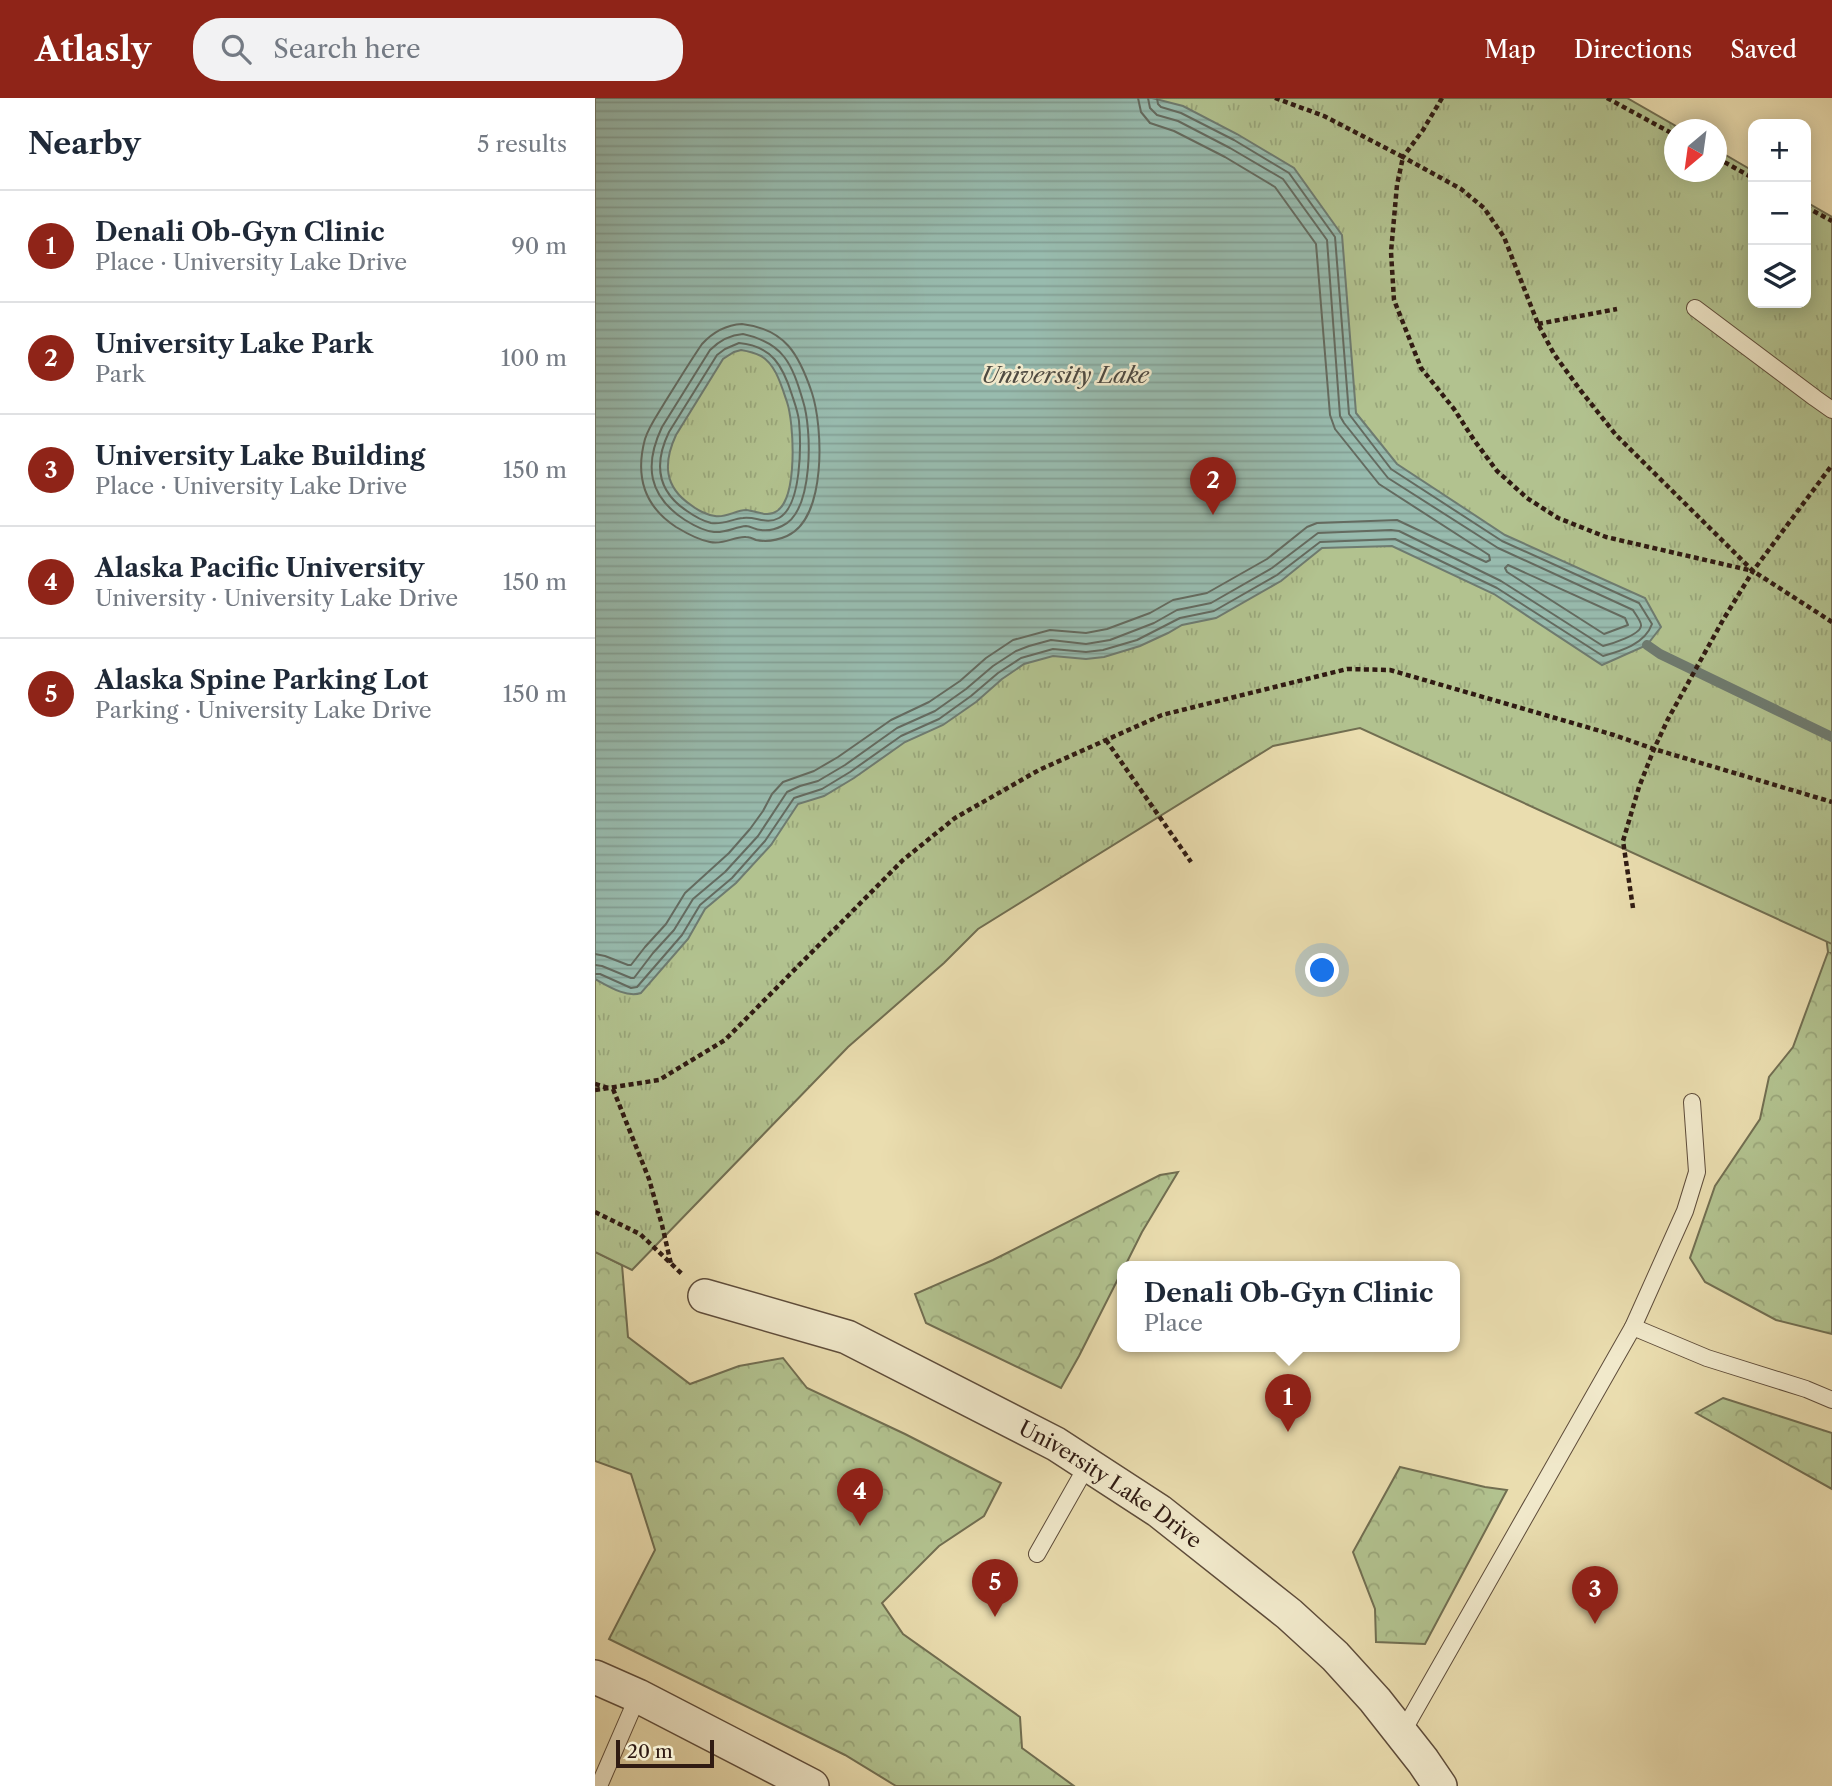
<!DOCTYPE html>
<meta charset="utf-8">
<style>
body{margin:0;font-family:"Libre Caslon Text",serif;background:#f2f2f3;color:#1f2937}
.controls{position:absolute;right:21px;top:21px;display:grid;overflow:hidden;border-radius:14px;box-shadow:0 4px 18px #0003}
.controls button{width:63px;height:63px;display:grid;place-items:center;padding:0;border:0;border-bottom:2px solid #e0e1e3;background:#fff;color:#1f2937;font:35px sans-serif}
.compass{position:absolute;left:1069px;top:21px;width:63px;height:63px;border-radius:50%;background:#fff;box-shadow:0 4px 18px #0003;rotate:209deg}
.scale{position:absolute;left:21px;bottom:18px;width:98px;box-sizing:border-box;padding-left:7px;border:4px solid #301b13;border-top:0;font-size:19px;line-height:24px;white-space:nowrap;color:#301b13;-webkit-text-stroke:5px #f1e9cb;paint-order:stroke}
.you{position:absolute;left:728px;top:873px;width:24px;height:24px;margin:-18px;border:5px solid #fff;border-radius:50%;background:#1a73e8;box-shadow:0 0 0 10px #1a73e833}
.badge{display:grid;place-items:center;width:46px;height:46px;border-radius:50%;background:#8f2418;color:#fff;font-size:23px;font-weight:700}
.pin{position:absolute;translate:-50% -58px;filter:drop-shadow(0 2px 4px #0008)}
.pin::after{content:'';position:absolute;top:37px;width:24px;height:21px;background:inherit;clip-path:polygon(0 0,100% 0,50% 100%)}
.popup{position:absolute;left:522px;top:1163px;width:343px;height:91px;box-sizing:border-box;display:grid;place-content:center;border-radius:14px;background:#fff;filter:drop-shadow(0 2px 5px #0005);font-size:23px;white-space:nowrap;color:#747a83}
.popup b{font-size:26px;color:#1f2937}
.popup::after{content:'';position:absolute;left:50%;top:100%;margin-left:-14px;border:14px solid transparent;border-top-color:#fff}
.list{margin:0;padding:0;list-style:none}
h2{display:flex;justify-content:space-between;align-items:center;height:91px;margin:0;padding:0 28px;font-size:30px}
h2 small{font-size:23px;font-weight:400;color:#747a83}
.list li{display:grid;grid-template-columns:46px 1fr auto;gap:21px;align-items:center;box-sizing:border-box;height:112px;padding:0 28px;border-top:2px solid #e0e1e3}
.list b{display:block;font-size:26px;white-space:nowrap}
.list p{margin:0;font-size:23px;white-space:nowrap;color:#747a83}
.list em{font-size:23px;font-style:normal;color:#747a83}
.icon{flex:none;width:38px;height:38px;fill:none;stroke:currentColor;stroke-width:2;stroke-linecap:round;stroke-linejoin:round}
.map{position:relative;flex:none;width:1237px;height:1688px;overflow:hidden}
header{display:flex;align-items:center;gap:42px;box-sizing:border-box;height:98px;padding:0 35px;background:#8f2418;color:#fff}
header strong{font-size:33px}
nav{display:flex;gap:38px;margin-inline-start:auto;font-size:24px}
.search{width:490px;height:63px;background:#f2f2f3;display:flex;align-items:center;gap:18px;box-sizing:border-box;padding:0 24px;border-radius:28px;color:#747a83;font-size:26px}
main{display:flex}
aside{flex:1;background:#fff}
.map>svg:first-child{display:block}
</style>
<header>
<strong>Atlasly</strong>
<div class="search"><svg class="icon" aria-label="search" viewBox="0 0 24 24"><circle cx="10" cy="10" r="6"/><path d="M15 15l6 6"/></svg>Search here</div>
<nav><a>Map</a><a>Directions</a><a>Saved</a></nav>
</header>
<main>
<aside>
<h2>Nearby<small>5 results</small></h2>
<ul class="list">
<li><span class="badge">1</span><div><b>Denali Ob-Gyn Clinic</b><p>Place · University Lake Drive</p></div><em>90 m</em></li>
<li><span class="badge">2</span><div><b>University Lake Park</b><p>Park</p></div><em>100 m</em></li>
<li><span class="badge">3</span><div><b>University Lake Building</b><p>Place · University Lake Drive</p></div><em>150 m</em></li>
<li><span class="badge">4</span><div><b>Alaska Pacific University</b><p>University · University Lake Drive</p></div><em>150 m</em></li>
<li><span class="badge">5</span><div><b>Alaska Spine Parking Lot</b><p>Parking · University Lake Drive</p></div><em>150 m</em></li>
</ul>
</aside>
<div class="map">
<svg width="1237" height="1688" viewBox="0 0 1237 1688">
<defs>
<pattern id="forest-crowns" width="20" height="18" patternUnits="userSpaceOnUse" patternTransform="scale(1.75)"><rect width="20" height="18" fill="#b2c28f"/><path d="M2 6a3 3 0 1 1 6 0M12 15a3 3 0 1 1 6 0" fill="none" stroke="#99a67a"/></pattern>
<pattern id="park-tufts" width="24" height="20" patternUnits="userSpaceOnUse" patternTransform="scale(1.75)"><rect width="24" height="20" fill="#b2c28f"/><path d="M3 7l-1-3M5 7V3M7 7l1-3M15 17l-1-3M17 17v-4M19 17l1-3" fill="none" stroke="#99a67a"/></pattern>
<pattern id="water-rules" width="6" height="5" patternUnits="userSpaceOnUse" patternTransform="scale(1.75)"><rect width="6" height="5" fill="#98bbae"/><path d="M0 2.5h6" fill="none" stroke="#83a095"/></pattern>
</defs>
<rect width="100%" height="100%" fill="#eaddaf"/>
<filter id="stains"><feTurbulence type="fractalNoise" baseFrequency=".00286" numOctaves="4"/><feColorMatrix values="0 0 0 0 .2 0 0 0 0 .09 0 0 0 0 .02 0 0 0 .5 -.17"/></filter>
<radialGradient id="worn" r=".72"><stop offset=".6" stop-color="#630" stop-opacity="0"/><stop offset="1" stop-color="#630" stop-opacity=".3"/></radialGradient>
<g fill="url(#forest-crowns)" stroke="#716e51" stroke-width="2">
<polygon points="1237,551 1237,855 1236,855 1237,856 1237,1236 1181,1222 1110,1184 1095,1160 1120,1088 1165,1021 1174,979 1198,949 1233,854 1229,822"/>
<polygon points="583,1074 547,1134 530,1168 527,1168 527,1173 484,1258 466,1290 331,1225 320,1196 398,1162 565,1077"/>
<polygon points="0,1154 27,1167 33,1239 95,1286 144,1268 188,1260 212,1290 310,1336 406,1385 389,1418 344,1448 287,1505 308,1536 425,1619 427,1650 479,1688 301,1688 250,1657 14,1541 60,1452 36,1376 0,1363"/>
<polygon points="1128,1300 1237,1335 1237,1391 1101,1315"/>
<polygon points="805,1369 890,1389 912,1392 830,1546 781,1544 780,1511 758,1454"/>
</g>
<polygon fill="url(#park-tufts)" stroke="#716e51" stroke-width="2" points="0,0 1032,0 1086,31 1080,32 1080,74 1122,74 1122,52 1158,73 1158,205 1211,205 1211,104 1237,119 1237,846 765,630 678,648 383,831 349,865 253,949 37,1172 0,1154"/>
<path fill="url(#water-rules)" stroke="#6e7b70" stroke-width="2" fill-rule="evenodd" d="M 0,0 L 557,0 L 588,8 L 642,36 L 699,70 L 747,137 L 761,315 L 802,366 L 910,437 L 1050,500 L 1066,529 L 1052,547 L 1007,567 L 899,496 L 797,448 L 727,450 L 686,483 L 621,520 L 587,527 L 573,535 L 545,548 L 509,559 L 491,561 L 458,558 L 429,566 L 407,581 L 381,604 L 348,627 L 310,644 L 259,680 L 229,698 L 203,706 L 176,747 L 141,785 L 110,811 L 93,841 L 46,895 C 31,900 13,888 0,881 ZM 146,252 C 152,253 160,255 166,258 C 181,266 187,290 192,304 C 199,325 203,399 182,413 C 172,420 162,413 151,412 C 141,412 131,420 120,418 C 112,417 102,412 96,407 C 69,389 68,365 81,337 L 128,261 L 139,254 Z"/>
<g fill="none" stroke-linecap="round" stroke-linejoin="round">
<g stroke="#646b60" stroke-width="2">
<path d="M 147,226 C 190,231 204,256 217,295 C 228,329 232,420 192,438 C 183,442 171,444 161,442 C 159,441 153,439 151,439 C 139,438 130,447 115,444 C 103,442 91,435 81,429 C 49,408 40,378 50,341 C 54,328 63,316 70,304 C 82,285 94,265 107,246 C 118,234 130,227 147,226 Z"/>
<path d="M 148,236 C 189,245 197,266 208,303 C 217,331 219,414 187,428 C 181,431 172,433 166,432 C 160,432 156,428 151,428 C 140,429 131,435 119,434 C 109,433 98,427 90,422 C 53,398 49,367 67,329 L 115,252 C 125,242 135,237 148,236 Z"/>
<path d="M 144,245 C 177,248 188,268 197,297 C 200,306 203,314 204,323 C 206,346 207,407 184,420 C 171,427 161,418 148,420 C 137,421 128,427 116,425 C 108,423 99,418 92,413 C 62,393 59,365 74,334 L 122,257 L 130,251 Z"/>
<polygon points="913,467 1030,520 1033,527 1009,536 912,474 910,470"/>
<polyline points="0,856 10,858 33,867 36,867 50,849 71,826 90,795 134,755 155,731 168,713 177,696 188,684 219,673 243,659 296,622 334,604 365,583 391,560 418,542 455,532 491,535 512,531 555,515 578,502 612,495 672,461 712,429 722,425 802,422 891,464 895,462 894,457 784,386 740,331 735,317 721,146 680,89 630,59 579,33 555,25 546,14 543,0"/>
<path d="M 0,867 L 7,868 L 36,880 L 39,880 L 58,855 L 79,832 L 98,801 L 130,774 L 163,738 L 192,694 L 205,688 L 223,683 L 250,667 L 302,630 L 340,613 L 371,591 L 398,568 L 421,553 L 434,548 L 456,542 L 491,546 L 515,542 L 559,525 L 582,512 L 616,505 L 677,470 L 723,435 L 796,432 L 804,433 L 906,483 L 1008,548 C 1016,546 1045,537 1046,528 C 1047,524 1040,516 1038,512 L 903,450 L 793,380 L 749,325 L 745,318 L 732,142 L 688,81 L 635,50 L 583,23 L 562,17 L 555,10 L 553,0"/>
<path d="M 0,876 L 5,876 L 36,890 L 42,889 L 87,837 L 105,807 L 137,780 L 170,743 L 199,700 L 227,691 L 255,674 L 306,638 L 344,621 L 376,598 L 403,575 L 426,560 L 458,551 L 491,554 L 508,552 L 542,542 L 585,520 L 619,513 L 682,477 L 725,444 L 800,441 L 902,490 L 1008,558 C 1026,553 1050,546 1057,526 L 1044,505 L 907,443 L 796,371 L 754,316 L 740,139 L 694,75 L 639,42 L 586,15 L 566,9 L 563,6 L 562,0"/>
</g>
<polyline stroke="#6e7b70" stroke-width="10" points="1052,547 1065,556 1237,639"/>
<g stroke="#5e4c3a" stroke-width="18">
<g id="service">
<polyline points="1100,210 1220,300 1237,312"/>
<polyline points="1038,1229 1112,1260 1211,1291 1237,1302"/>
<polyline points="442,1456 493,1366"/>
<polyline points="807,1635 1038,1229 1090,1113 1102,1074 1097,1004"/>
<polyline points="4,1688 43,1598"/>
</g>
</g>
<g stroke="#5e4c3a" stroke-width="36">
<g id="minor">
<path id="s1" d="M 110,1198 L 252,1239 L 461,1346 L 564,1413 L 694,1516 L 740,1558 L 780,1602 L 828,1663 L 845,1688"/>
<polyline points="0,1579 43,1598 217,1688"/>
</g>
</g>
<g stroke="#301b13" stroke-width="4.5" stroke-dasharray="5 3.5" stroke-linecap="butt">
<polyline points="680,0 729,18 808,59 802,87 796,154 799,202 826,270 859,311 879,342 902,373 932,400 963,420 1011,439 1158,473"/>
<polyline points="847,0 828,32 808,59 866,91 889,110 909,139 943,226 959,256 986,293 1021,337 1158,473 1237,524"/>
<polyline points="1012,0 1080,37"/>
<polyline points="1122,60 1158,80"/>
<polyline points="1211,109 1237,123"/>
<polyline points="943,226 1022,211"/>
<polyline points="511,642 596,764"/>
<polyline points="1038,810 1028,743 1044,689 1059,651 1073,621 1128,522 1158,473 1237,367"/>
<polyline points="0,986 13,990"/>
<polyline points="18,991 54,1081 67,1127 76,1166"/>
<polyline points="0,992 64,982 130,942 308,762 360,720 444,672 567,617 752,571 795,572 1019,637 1059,651 1237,704"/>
<polyline points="0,1114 45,1136 87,1176"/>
</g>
<use href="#service" stroke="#f1e9cb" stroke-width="16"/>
<use href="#minor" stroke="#f1e9cb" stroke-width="33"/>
</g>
<g text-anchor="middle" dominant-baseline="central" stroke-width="5" stroke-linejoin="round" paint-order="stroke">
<g font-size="21" fill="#301b13" stroke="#f1e9cb">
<text stroke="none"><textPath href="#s1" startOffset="450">University Lake Drive</textPath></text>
</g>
<g font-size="23" font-style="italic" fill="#4f4b42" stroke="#f1e9cb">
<text x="470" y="277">University Lake</text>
</g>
</g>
<rect width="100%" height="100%" filter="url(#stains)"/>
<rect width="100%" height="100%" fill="url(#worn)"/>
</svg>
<div class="controls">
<button>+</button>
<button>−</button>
<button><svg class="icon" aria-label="layers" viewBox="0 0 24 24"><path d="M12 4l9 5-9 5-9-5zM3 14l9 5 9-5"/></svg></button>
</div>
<svg class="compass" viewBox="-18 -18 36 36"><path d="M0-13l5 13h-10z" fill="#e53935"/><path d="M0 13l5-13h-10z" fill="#747a83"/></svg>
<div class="scale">20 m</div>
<div class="you"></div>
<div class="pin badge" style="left:693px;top:1334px">1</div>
<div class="popup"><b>Denali Ob-Gyn Clinic</b>Place</div>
<div class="pin badge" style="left:618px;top:417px">2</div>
<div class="pin badge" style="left:1000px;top:1526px">3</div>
<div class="pin badge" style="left:265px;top:1428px">4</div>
<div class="pin badge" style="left:400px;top:1519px">5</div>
</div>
</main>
